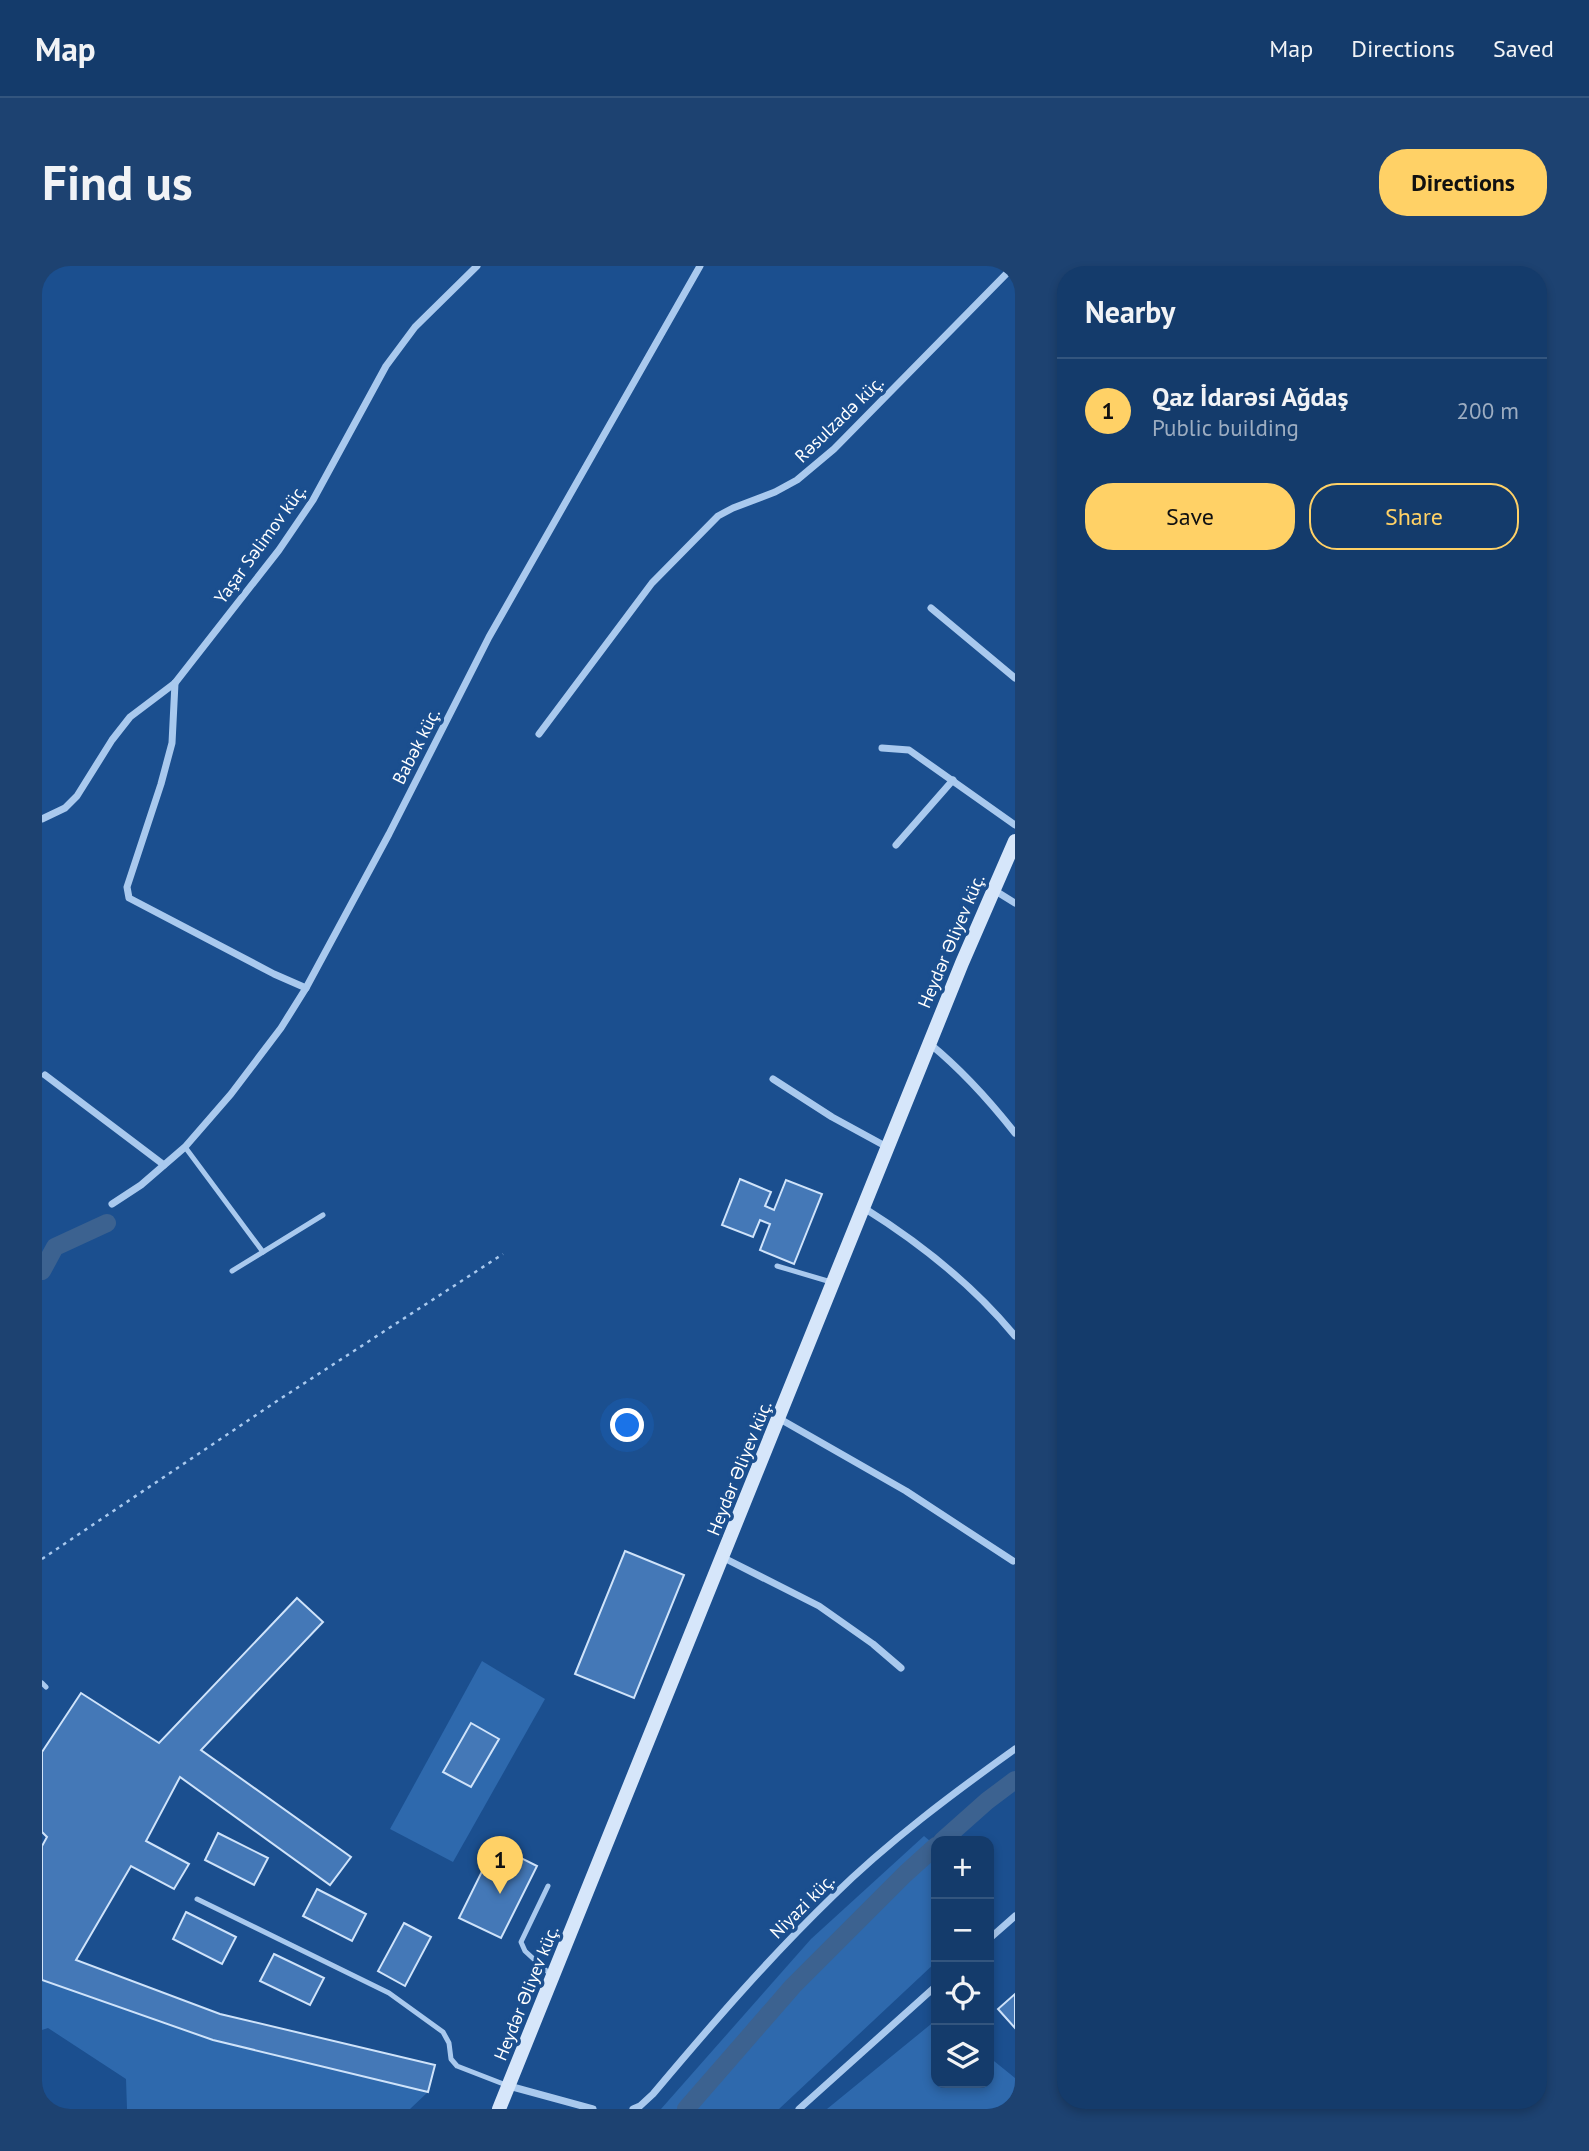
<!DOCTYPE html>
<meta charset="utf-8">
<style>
body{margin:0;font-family:"PT Sans",sans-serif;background:#1d4271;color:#f1f3f6}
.controls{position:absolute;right:21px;bottom:21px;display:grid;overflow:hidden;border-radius:14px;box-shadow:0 4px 10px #0003}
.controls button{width:63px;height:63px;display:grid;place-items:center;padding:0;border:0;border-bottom:2px solid #33557e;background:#143b6b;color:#f1f3f6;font:35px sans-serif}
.you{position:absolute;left:586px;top:1160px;width:24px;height:24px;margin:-18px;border:5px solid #fff;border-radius:50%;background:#1a73e8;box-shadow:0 0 0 10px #1a73e833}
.badge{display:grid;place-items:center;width:46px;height:46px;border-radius:50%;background:#ffd166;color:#111;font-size:23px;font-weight:700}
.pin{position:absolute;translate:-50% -58px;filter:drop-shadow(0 2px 4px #0008)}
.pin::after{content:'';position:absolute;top:37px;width:24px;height:21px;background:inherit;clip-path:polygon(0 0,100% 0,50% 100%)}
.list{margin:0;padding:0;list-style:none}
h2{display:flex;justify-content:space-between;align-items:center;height:91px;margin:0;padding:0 28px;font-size:30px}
h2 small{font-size:23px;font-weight:400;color:#9dadc1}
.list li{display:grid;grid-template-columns:46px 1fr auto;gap:21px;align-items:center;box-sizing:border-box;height:105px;padding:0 28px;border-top:2px solid #33557e}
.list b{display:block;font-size:26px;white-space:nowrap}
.list p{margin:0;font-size:23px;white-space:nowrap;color:#9dadc1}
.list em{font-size:23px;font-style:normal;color:#9dadc1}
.actions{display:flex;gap:14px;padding:21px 28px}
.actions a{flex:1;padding:16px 0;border:2px solid #ffd166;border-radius:28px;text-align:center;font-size:24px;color:#ffd166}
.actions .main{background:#ffd166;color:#111}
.icon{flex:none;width:38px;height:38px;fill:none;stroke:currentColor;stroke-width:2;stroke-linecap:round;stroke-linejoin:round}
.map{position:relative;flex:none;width:973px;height:1843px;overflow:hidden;border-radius:28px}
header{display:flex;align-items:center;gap:42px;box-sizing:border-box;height:98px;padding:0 35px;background:#143b6b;border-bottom:2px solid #33557e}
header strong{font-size:33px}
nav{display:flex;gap:38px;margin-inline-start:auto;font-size:24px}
.intro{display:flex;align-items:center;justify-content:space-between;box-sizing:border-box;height:168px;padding:0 42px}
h1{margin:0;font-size:49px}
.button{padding:18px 32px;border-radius:28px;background:#ffd166;color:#111;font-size:24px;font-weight:700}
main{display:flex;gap:42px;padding:0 42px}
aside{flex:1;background:#143b6b;border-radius:28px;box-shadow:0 4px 10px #0003}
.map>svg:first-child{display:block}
</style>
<header>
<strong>Map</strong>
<nav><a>Map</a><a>Directions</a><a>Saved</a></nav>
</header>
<div class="intro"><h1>Find us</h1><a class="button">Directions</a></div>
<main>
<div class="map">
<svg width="973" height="1843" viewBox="0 0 973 1843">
<rect width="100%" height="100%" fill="#1b4f8f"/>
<g fill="#2e69ad">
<polygon points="440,1395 503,1433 411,1596 348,1563"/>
<polygon points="882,1570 894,1580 894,1696 737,1843 619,1843 769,1673"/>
<polygon points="0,1714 171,1774 386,1826 368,1843 85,1843 84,1813 6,1762 0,1764"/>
<polygon points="894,1754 894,1817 947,1817 947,1791 973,1812 973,1843 785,1843"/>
</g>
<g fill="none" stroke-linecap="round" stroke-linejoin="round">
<g stroke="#3c6290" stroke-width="18">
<polyline points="0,1005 13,981 65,957"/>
<polyline points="900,1575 945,1535 973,1514"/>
<polyline points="644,1843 751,1720 863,1608 894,1580"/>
</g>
</g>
<g fill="#4478b7" stroke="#cfe3fa" stroke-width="2">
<polygon points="698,913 729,926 723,940 732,944 744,914 780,928 752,998 718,984 728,958 718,954 711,971 680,959"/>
<polygon points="583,1285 642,1309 592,1432 533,1408"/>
<polygon points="255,1332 281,1356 159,1484 309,1591 288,1619 138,1511 104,1575 147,1598 132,1623 89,1600 34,1694 178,1748 393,1799 386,1826 171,1774 0,1714 0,1580 5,1571 0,1566 0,1486 39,1427 117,1477"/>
<polygon points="429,1457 457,1473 429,1521 401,1506"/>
<polygon points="176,1567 226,1592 212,1619 163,1594"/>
<polygon points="453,1579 495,1600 459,1672 417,1652"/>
<polygon points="275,1623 324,1648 310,1675 261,1650"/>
<polygon points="144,1646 194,1671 180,1698 131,1673"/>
<polygon points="362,1657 389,1671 363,1720 336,1705"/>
<polygon points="232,1688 282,1712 268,1739 218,1715"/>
<polygon points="973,1728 973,1762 956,1743"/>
</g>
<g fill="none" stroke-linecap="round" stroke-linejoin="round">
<polyline stroke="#a9c9ee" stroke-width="2.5" stroke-dasharray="3.5 5" stroke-linecap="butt" points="0,1293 235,1135 461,988"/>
<g stroke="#a9c9ee" stroke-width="5">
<polyline points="143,881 221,986"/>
<polyline points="735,1000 789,1016"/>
<polyline points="190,1005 281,949"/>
<polyline points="0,1417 4,1421"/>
<polyline points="506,1620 479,1676 483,1685 509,1709"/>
<polyline points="155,1633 347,1727 401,1766 407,1777 409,1793 415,1800 464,1819"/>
</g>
<g stroke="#a9c9ee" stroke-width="7">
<polyline points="889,342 973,412"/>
<polyline points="133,417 130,477 119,518 85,621 87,632 232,708 264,722"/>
<polyline points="497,468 610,317 676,250 691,242 733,226 755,214 792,183 972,0"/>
<polyline points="840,482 867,484 973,559"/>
<polyline points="0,553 23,542 35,530 70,474 88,451 133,417 237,284 271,234 344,100 373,61 435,0"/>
<polyline points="854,579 911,514"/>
<polyline points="952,624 973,637"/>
<path d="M 888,778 C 921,805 947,834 973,867"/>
<polyline points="3,809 122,899"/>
<polyline points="731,813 790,851 845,881"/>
<polyline points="70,938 99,919 143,881 189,828 239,762 264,722 347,568 447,371 658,0"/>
<path d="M 822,942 C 878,977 931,1019 973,1070"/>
<polyline points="738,1153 864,1225 971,1295"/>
<polyline points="682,1292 777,1340 831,1378 859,1402"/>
<polyline points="947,1673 973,1650"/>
<polyline points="467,1820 551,1843"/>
<path d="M 591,1843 L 598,1840 L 611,1828 C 669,1759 727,1692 791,1630 C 846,1576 910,1528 973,1483"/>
<polyline points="757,1843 894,1720"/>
</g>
<polyline stroke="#d6e6fa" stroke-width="14" points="457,1843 920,697 973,575"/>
</g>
<g text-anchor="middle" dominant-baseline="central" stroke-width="7" stroke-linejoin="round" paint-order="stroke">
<g font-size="18" fill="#fff" stroke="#1b4f8f">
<text transform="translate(797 153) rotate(-44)">Rəsulzadə küç.</text>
<text transform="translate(218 278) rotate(-54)">Yaşar Səlimov küç.</text>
<text transform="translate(374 480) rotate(-63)">Babək küç.</text>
<text transform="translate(909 675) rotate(-67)">Heydər Əliyev küç.</text>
<text transform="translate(697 1202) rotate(-68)">Heydər Əliyev küç.</text>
<text transform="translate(760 1640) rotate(-45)">Niyazi küç.</text>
<text transform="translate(484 1727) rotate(-68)">Heydər Əliyev küç.</text>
</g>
</g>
</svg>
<div class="controls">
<button>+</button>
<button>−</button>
<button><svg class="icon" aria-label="locate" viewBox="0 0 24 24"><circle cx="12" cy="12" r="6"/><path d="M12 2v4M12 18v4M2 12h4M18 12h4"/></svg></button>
<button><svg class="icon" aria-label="layers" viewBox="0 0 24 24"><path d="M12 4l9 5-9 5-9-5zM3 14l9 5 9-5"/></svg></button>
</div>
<div class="you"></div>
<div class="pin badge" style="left:458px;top:1628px">1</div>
</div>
<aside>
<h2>Nearby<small></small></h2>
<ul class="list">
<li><span class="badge">1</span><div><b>Qaz İdarəsi Ağdaş</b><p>Public building</p></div><em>200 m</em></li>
</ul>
<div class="actions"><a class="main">Save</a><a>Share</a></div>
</aside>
</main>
